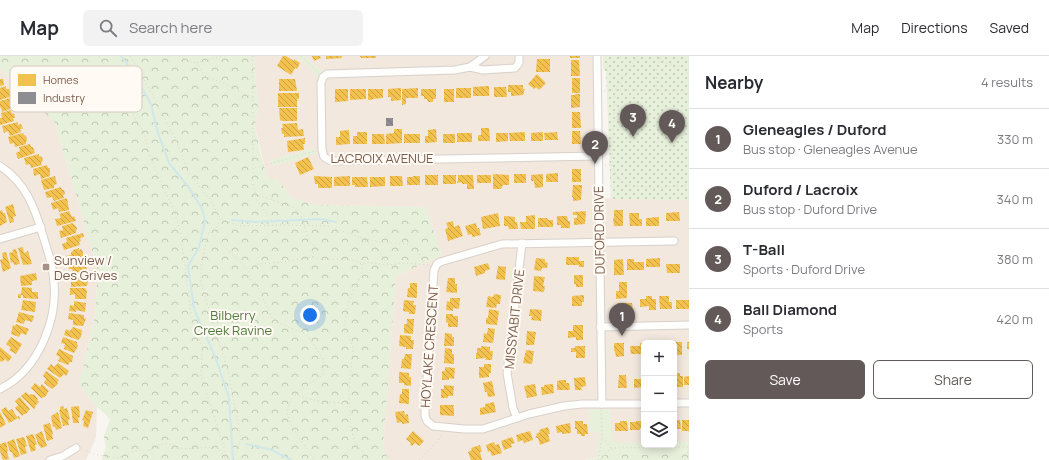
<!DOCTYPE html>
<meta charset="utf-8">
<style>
body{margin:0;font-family:Manrope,sans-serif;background:#f2f2f3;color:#2b2b33}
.controls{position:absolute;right:12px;bottom:12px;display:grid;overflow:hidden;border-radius:6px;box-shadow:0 2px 10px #0003}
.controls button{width:36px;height:36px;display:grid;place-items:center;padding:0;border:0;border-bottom:1px solid #e1e1e2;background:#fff;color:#2b2b33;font:20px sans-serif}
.you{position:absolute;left:310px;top:259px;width:14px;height:14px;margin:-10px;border:3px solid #fff;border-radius:50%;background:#1a73e8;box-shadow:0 0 0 6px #1a73e833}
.badge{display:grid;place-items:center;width:26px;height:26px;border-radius:50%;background:#625958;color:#fff;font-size:13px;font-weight:700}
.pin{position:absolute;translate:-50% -33px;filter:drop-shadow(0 1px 2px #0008)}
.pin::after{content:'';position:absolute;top:21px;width:14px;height:12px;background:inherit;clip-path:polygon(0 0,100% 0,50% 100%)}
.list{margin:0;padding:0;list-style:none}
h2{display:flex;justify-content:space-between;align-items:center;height:52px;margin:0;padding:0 16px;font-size:17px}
h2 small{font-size:13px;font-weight:400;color:#7c7c81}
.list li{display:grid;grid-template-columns:26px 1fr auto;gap:12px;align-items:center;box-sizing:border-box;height:60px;padding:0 16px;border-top:1px solid #e1e1e2}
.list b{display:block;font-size:15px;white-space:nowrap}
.list p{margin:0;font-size:13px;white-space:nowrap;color:#7c7c81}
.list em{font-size:13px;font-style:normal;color:#7c7c81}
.actions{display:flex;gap:8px;padding:12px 16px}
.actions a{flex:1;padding:9px 0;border:1px solid #625958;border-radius:6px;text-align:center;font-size:14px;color:#625958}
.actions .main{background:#625958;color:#fff}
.icon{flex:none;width:22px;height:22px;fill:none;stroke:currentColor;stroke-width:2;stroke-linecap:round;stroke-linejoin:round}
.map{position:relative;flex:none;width:689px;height:404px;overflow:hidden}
header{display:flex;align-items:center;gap:24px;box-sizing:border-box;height:56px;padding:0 20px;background:#fff;border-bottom:1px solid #e1e1e2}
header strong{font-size:19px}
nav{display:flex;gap:22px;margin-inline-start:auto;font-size:14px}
.search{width:280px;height:36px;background:#f2f2f3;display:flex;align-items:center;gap:10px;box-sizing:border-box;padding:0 14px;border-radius:6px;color:#7c7c81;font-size:15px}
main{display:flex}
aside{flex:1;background:#fff}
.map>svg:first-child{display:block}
</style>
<header>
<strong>Map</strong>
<div class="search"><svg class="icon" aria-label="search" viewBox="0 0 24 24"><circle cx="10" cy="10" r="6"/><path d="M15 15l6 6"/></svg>Search here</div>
<nav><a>Map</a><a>Directions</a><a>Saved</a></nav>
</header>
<main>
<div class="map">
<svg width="689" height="404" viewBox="0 0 689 404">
<defs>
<pattern id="forest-crowns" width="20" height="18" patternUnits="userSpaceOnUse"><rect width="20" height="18" fill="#e7f0db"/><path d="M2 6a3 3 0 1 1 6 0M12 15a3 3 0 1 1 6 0" fill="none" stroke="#c0c6b4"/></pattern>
<pattern id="park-dots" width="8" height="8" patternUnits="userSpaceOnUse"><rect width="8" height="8" fill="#e7f0db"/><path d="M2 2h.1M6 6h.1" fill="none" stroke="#c0c6b4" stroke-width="1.8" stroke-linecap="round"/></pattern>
<pattern id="homes-back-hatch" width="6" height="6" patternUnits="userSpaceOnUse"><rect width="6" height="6" fill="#f2c14e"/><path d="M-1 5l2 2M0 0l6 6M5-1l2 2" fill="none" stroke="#c9a043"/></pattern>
<pattern id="industry-back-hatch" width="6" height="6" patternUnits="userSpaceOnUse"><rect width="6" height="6" fill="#8d8d92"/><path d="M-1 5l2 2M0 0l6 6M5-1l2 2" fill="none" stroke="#787679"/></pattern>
</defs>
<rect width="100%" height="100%" fill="#f9f5f0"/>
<g fill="#f2e8de" fill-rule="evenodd">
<path d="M 254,0 L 593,0 L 594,142 L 689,144 L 689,396 L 619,396 L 584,404 L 389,404 L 383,392 L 396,220 L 442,199 L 426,151 L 315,149 L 292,142 L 278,124 L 267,121 L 255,70 L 258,52 ZM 644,287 L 674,287 L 674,389 L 644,389 Z"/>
<polygon points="0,10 4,17 55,67 98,215 95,260 79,329 97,351 96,381 86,404 0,404"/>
</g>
<g fill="#e7f0db">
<polygon points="296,0 305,0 322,16 318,20"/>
<polygon points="315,92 317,98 273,110 271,104"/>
<polygon points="589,353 610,353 613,386 644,387 644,389 674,389 674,386 689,386 689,396 647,399 619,396 596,401 600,376 589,376"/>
</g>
<g fill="url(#forest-crowns)">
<polygon points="0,0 254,0 258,52 255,70 260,95 267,121 278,124 292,142 315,149 426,151 442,199 396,220 383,392 389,404 102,404 106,391 104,380 110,364 106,359 97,351 79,329 95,260 98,215 55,67 4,17 0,10"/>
<polygon points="619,396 647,399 689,396 689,404 584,404"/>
</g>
<polygon fill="url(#park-dots)" points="603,0 689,0 689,144 611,143 606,15 603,13"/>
<g fill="url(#homes-back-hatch)">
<polygon points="283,0 286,0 294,5 294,3 300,7 297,13 295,12 291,19 277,10"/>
<polygon points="312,0 320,0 321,2 314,5"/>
<polygon points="326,0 342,0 342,2 326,3"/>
<polygon points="360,0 376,0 376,2 361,2"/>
<rect x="570" y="0" width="10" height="2"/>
<polygon points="537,3 550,3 550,16 536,16"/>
<polygon points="571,4 579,4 580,20 571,20"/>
<polygon points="537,18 546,27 539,34 536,31 534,33 528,28"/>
<rect x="572" y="22" width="8" height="15"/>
<polygon points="0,23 3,23 4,29 0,30"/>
<polygon points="279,23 295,23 297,35 279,35"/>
<polygon points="508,29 523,29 523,33 525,33 523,39 511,40 511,36 508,36"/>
<polygon points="6,30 6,33 9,33 12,40 0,44 0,32"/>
<polygon points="489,30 489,40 473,40 473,31"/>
<polygon points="494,31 506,31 507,41 494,41"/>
<polygon points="401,32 401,44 391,45 391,41 388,41 388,33"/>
<polygon points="418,32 418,42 406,42 406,48 402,49 402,33"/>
<rect x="456" y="32" width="15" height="10"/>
<polygon points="335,33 348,33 348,45 335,46"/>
<polygon points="350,33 366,33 366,43 350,44"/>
<polygon points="368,33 383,33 383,42 372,43 372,44 368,44"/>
<polygon points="421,33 436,33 436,43 433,43 433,46 428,46 427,43 424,43 424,40 421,40"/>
<rect x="444" y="33" width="10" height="13"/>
<polygon points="278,37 299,37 299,43 297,43 297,51 278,51"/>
<polygon points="575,38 580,38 580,51 571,52 571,39 575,39"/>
<polygon points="10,42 13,52 2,56 1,51 0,52 0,45"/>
<polygon points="279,52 297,52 297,65 282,65 280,64"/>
<polygon points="11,54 12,58 14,57 15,62 13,62 14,65 0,69 0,62 2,62 1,57"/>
<polygon points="572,56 580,56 581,72 572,72"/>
<polygon points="18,66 18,69 21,68 23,73 20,73 21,76 10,80 8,75 4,77 2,70"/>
<polygon points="297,67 298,74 303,73 304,80 284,81 284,78 282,78 281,72 283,72 282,68"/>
<polygon points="481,72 489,72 490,85 478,85 478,79 481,79"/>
<polygon points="394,73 402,73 402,87 386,88 386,78 394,77"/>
<polygon points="436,73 437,86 425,87 425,80 428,80 428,74"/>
<polygon points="349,74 350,88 336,89 336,81 340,81 340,75"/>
<polygon points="572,75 580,75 581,88 572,88"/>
<polygon points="357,76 367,76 367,88 353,88 353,80 357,80"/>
<polygon points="525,76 525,85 510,85 509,77"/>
<polygon points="543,76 543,85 531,85 531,77"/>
<polygon points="557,76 558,84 545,84 544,77"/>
<polygon points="23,77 24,79 26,80 27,83 26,86 26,88 15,91 14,87 10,88 8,81"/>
<rect x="457" y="77" width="15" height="9"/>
<polygon points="496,77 508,77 508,85 496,86"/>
<polygon points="372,78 384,78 385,88 372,88"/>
<rect x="404" y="78" width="16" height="9"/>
<rect x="443" y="78" width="12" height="9"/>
<polygon points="305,82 305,88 303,88 304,93 303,94 288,96 287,85"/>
<polygon points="30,88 31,91 33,91 35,97 18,103 16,97 20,95 19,91"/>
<polygon points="39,98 39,100 42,101 43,104 41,107 42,109 31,112 30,108 26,109 24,102"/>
<polygon points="308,101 314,113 300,119 295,107"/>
<polygon points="47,109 48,112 50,112 50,120 41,123 40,118 34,120 33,113"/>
<rect x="572" y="113" width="9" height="13"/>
<polygon points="558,117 558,126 546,126 546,118"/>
<polygon points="493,118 509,119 509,129 503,129 501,133 493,133"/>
<rect x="514" y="118" width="12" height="9"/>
<polygon points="543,118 543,131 535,132 534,125 531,125 531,119"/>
<rect x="425" y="119" width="13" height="10"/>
<rect x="443" y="119" width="13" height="9"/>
<polygon points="458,119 473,119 474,133 467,133 467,128 462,128 462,126 457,127 457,125 458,125"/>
<rect x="477" y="119" width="14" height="8"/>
<polygon points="55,120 57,128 54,129 54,132 44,134 41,124"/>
<polygon points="314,120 332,121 332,132 318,132 318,128 315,128"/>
<polygon points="350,120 350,130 334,130 334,121"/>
<polygon points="390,120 402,120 403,130 390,130"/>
<polygon points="413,120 420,120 420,129 407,129 407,121 413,121"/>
<polygon points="352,121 367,121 368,131 355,131 355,129 352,129"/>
<polygon points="370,121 385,121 385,130 370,131"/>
<polygon points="573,129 582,129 581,144 573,145 573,141 572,141"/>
<polygon points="61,131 62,134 64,134 65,138 63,139 64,142 54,145 52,141 47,142 45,136"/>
<polygon points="67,142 69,154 59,156 58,152 53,154 51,147"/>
<polygon points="13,148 16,160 13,161 14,166 10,167 5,151"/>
<polygon points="2,154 3,157 5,157 7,166 0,170 0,155"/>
<polygon points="614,154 623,154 623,170 614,170 613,162 614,162"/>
<polygon points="69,155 72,161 74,160 76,165 57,170 55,163 61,162 59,158"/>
<polygon points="586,155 585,168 574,169 574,162 577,162 577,159 573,159 573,156"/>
<polygon points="679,156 680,165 666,165 666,157"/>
<polygon points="498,157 500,170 483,173 481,161"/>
<polygon points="629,157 639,157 639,163 642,163 642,170 630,170"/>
<polygon points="535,159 535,173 521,173 520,166 526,166 526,160"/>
<polygon points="504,160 515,161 515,166 517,166 518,173 509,173 508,170 504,170"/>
<polygon points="557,160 567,160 568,165 570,165 570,172 561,172 561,169 557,169"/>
<polygon points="659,161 659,170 646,170 646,162"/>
<polygon points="538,162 547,162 548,164 553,164 553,171 538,171"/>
<polygon points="453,165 454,171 459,169 463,180 448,185 445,173 448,172 446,167"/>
<polygon points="73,167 74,169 76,170 77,173 76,175 76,177 61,182 59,175 63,174 62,170"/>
<polygon points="476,167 477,172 479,172 481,179 472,181 472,178 468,179 465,170"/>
<polygon points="83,177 84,181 80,182 81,185 79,186 80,189 64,194 62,188 67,186 66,182"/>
<polygon points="23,191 24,197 28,195 32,208 23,209 18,192"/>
<polygon points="79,192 79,194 82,193 84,202 68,206 66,200 71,199 71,196 73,195 73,194"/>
<polygon points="16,193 20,208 14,209 13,206 11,207 9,197 13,196 12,194"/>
<polygon points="6,196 11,212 3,216 0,204 3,203 2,197"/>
<polygon points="566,201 579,201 579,205 584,205 584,211 579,211 579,209 566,209"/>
<polygon points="536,202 545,203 545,206 548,207 547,212 542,212 541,215 534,214"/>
<polygon points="660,202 660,211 646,211 646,203"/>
<polygon points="623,203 624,219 614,219 614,204"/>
<polygon points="627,203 634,203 634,206 644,206 644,214 627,214"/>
<polygon points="85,204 87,215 75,217 73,217 72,213 69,213 68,207"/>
<polygon points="488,207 490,213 485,215 485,217 476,220 474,211"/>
<polygon points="666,208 680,208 680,217 667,217"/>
<polygon points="498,210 506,211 505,224 496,223"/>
<polygon points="36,217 37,224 32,225 32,229 21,230 20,220"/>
<polygon points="91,218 91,225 88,225 87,230 71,231 71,224 76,224 77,219"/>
<polygon points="574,219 583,219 583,231 576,231 576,228 574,228"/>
<polygon points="534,220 545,221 543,230 545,230 544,236 533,235"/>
<polygon points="448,222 455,222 455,228 457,228 457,237 446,236"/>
<polygon points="619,226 627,226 627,242 616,243 616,235 619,235"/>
<polygon points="410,227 417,227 417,242 407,241 408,232 410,232"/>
<polygon points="22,231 32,232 32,236 38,236 38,243 23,242 23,239 21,239 21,242 18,242 18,238 21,238"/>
<polygon points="70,232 85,232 87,235 86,243 75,243 75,238 70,239"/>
<polygon points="494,238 501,239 500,248 497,248 496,252 486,251 488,240 493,241"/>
<polygon points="584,239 584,246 582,246 582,250 572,250 572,240"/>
<polygon points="646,240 652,240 652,243 656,243 656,254 649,254 649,250 640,251 640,243 646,243"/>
<polygon points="659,240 669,240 669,246 672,246 672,253 660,253"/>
<polygon points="450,242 460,242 459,253 453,252 453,255 446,254 447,245 450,246"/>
<polygon points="23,244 36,246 35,256 21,254"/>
<polygon points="404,244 414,245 413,249 416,249 415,258 409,258 409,256 403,255"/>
<rect x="676" y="244" width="13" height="9"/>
<polygon points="74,245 86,247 85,256 76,254 76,256 69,255 70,249 74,250"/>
<polygon points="617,247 632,247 633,256 617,256"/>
<polygon points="489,253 499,255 497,269 486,268 486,262 488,262"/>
<polygon points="530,253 542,254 541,265 531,264 532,260 529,260"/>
<polygon points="19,256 34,260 32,266 25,264 24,268 16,266"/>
<polygon points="69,257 84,259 84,262 86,263 83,270 73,269 73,264 68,263"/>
<polygon points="446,258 453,258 453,260 458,260 458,271 448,271 448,267 446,266"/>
<polygon points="407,263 414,263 413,278 404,277 404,268 407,268"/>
<polygon points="16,268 29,273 26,279 21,277 19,281 11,278 13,269 15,270"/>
<polygon points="573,269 583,269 583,284 576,284 576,281 568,282 568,275 573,275"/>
<polygon points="73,271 82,274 81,281 78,284 64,279 66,273 70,275"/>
<polygon points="488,272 495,273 493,287 483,286 484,277 487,278"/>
<polygon points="527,275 536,276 534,289 526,289"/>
<polygon points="445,277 452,278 452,281 454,281 454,290 444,290"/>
<polygon points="400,279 411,280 411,284 414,284 413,293 406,293 406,291 399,290"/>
<polygon points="11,281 22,288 16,298 9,294 11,292 6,288"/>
<polygon points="63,281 77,286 77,288 78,290 74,297 64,293 65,288 61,287"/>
<rect x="674" y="286" width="8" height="13"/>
<rect x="687" y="286" width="2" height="7"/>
<polygon points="614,287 624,287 624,300 616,301 615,295 614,295"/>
<polygon points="640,287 644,287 644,298 631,298 630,290 640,290"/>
<polygon points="481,290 490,291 490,295 493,295 492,304 485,304 486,302 476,303 476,297 477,297 477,292 481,292"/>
<polygon points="575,290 585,290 585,302 576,302 576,296 571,296 571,292 575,292"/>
<polygon points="0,291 12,301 8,306 5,303 2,306 0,305"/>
<polygon points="445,292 452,293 452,298 454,298 454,308 444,307"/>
<polygon points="59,293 73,300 72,306 70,306 68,309 58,305 60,301 56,299"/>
<polygon points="526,294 534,295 532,308 523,307"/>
<polygon points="405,298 412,298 411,313 401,312 402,303 404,303"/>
<polygon points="58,307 69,315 66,320 64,318 60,322 47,313 51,308 54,311"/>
<polygon points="484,308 491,308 491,317 489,317 489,321 479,322 479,311 484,311"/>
<polygon points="445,311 455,312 454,323 449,322 449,324 442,324 442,315 445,315"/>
<polygon points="46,315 59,324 57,326 58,328 52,333 44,327 46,323 43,320"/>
<polygon points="399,316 409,317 409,321 411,321 411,330 404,329 404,327 399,327"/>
<polygon points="680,317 680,320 683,320 683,331 675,331 674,321 675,320 675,318"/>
<polygon points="619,319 626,319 627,332 618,332"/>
<polygon points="689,320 689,329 684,329 684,321"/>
<polygon points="585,321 586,330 581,331 582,334 575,334 574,322"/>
<polygon points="634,323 644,323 644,331 634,332"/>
<polygon points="562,324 566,324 566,327 569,327 570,334 557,334 557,325"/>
<polygon points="492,325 495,340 488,341 487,336 485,336 483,327"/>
<polygon points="35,327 40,331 42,328 49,335 45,341 41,342 31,332"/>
<polygon points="535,328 537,340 527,342 524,330"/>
<polygon points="553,328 554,337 542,339 541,331 544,331 544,329"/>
<polygon points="444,329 454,330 453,340 448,340 448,342 441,342 441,333 444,333"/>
<polygon points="402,333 409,333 409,348 399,347 400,338 402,338"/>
<polygon points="26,336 29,339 31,338 33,339 34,338 38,343 37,344 39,346 35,350 36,351 34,353 21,340"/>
<polygon points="20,341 30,353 26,358 24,358 22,360 15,352 18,349 15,345"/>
<polygon points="494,346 496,356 480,359 480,352 485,351 485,348"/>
<polygon points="440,349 454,349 453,352 454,352 454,360 440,359"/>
<polygon points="63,350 64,353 67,352 70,363 68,364 69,369 63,370 59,354 60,354 60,351"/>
<polygon points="79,350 80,361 78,362 79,367 73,367 71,351"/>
<polygon points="6,351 8,355 12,353 17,361 19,360 20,363 19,364 18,362 9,367 1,354"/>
<polygon points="86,354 93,356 88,372 83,370 84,365 82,364"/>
<polygon points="404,355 405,359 408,358 409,367 402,368 402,366 397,367 395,356"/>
<polygon points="0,356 6,368 0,372"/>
<polygon points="58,356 62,372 56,374 55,371 53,371 51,360"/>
<polygon points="674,364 680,364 681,373 674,373"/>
<rect x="682" y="364" width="7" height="11"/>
<polygon points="575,365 583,365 583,368 587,368 588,378 585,378 585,380 581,380 581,378 577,378 577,373 575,373"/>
<polygon points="620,365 627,365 628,375 615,375 615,367 620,367"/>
<polygon points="636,365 644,365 644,372 640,372 640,374 630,374 630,366 636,366"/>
<polygon points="50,367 53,378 52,378 53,383 47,385 43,369"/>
<polygon points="570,367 571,377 562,378 562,376 557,377 556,370"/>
<polygon points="548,371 550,378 548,378 550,385 540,389 538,382 536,382 535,381 537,380 536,378 540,376 539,374"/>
<polygon points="42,375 47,390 41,392 40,390 39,390 35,379"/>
<polygon points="413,375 424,385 419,390 415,387 412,390 410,388 411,387 406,383"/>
<polygon points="530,375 533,384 524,387 523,384 518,386 516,379"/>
<polygon points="33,378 37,388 35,389 36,394 31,396 26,380"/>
<polygon points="24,381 27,390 25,391 27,397 21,399 16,383"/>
<polygon points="512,381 515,387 511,388 512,391 504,394 501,385"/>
<polygon points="14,383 20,400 14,402 12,396 10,396 7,386"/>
<polygon points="6,386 8,395 7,396 9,403 3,404 0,395 0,388"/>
<polygon points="494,386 495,389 499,388 502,397 492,400 490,395 488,396 486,389"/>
<polygon points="480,389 482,396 480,396 482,404 471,404 468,396 472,394 471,392"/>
</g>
<rect fill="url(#industry-back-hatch)" x="386" y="62" width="7" height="8"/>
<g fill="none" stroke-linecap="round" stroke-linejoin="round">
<g stroke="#d0e8ea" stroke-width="2">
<polyline points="121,0 136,21 151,48 158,77 169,107 190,133 202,153 205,165 199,191 188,210 194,253 216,303 229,342 233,404"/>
<polyline points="232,164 255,166 320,163 336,166"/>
<polyline points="246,388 272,394 291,404"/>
</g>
<g stroke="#d7d1cb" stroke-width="9">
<g id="minor">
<polyline points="485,0 470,11 455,14 327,18 323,21 321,27 322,94 324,101 329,104 335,105 598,100"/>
<polyline points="597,0 602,348"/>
<polyline points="470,11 483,14 515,12 519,7 519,0"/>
<path d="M 0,110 C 26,127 35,152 43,180 C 47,193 52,206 53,219 C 60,261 39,314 0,333"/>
<polyline points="0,183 41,171"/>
<polyline points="600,271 689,269"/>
<polyline points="674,347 689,347"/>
<polyline points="644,348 582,348 564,350 529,358 483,373 464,373 433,370 427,365 425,360 425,353 434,214 437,208 440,206 502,188 674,185"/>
<polyline points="517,362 513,352 507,317 522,187"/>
<polyline points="50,404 63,400 76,392"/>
</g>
</g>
<g stroke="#dcd5d0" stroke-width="1" stroke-dasharray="1 3" stroke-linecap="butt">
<polyline points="99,0 116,27 124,44 144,77 151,103 162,130 172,149 180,174 191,257 202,291 201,320 221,381 227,403"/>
<polyline points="130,0 150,34 176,84 188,116 211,145 220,162 238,170 284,169 327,170 357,180 378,193 388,209"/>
<polyline points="179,0 187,4 196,7"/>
<polyline points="221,0 197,7 204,19 227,29 253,42"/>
<polyline points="253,0 253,130 257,145 275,168"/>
<polyline points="301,0 318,16"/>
<polyline points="638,0 615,34 612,109 619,123 627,129 652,132 689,129"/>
<polyline points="657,0 666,7 683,11 689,19"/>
<polyline points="620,1 623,0"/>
<polyline points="656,34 657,10 661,0"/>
<polyline points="604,35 615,34 680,35 689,38"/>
<polyline points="605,109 612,109"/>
<polyline points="255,112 315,95"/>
<path d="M 255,138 L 293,151 L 301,160 L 309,184 L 314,189 L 313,201 L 284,206 L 258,208 L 254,210 L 249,215 L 250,223 L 259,233 L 273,264 L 303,277 L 309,281 L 324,305 L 323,319 C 269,351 286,360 314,404"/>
<polyline points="220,163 217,171 209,175 202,204 200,224 229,318 241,384 234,403"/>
<polyline points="209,176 248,214"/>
<polyline points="360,181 378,186 407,188 417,194 425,209"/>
<path d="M 313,201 C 317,202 322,203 326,203 C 343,205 344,199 362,208 L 366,206 L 388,209 L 406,207 L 429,209"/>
<polyline points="362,208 362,217 348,247 344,272 353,291 349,337 351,374 355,386 368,404"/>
<path d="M 295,338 C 312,345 330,348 349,346"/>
<polyline points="601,354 602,381 611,392"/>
<polyline points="82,394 98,399 118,402 134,395 150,394 165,387 184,393 217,391 226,402"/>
<polyline points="150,394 155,404"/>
<polyline points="225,404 227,403 236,404"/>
<path d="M 419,404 C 425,397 439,386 442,378"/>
<polyline points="598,404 602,381"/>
<polyline points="600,404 605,397 612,392 689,391"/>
<polyline points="684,404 689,393"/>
</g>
<use href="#minor" stroke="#fefefd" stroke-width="7"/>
</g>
<rect fill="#a69286" stroke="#fffaf3" stroke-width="1.5" x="42" y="207" width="8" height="8" rx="2"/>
<g text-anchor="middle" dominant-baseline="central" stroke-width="4" stroke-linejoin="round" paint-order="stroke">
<g font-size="13" fill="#7a5c4d" stroke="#fffaf3">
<text x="382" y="102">LACROIX AVENUE</text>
<text transform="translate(599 174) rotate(-91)">DUFORD DRIVE</text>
<text transform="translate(514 263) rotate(-84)">MISSYABIT DRIVE</text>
<text transform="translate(429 290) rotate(-86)">HOYLAKE CRESCENT</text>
</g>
<g font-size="13" fill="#7a5c4d" stroke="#fffaf3" text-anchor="start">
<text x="54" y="204">Sunview /<tspan x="54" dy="15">Des Grives</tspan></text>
</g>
<g font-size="13" fill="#537a41" stroke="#fffaf3">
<text x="233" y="259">Bilberry<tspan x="233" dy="15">Creek Ravine</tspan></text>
</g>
</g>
<rect x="10" y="10" width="132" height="46" rx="6" fill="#fffaf3" stroke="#d7cbc1" stroke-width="1"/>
<rect x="18" y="18" width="18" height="12" fill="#f2c14e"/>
<rect x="18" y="36" width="18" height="12" fill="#8d8d92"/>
<g font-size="11" fill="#7a5c4d">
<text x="43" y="28">Homes</text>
<text x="43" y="46">Industry</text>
</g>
</svg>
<div class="controls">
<button>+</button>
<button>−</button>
<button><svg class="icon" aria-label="layers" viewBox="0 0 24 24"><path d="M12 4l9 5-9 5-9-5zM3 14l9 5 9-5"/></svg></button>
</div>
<div class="you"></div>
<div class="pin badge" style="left:622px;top:280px">1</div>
<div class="pin badge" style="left:595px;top:108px">2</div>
<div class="pin badge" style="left:633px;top:81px">3</div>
<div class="pin badge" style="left:672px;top:87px">4</div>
</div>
<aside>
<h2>Nearby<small>4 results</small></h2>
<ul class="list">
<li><span class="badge">1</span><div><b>Gleneagles / Duford</b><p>Bus stop · Gleneagles Avenue</p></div><em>330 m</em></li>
<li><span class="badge">2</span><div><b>Duford / Lacroix</b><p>Bus stop · Duford Drive</p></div><em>340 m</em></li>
<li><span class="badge">3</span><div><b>T-Ball</b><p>Sports · Duford Drive</p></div><em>380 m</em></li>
<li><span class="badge">4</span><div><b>Ball Diamond</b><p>Sports</p></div><em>420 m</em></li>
</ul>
<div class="actions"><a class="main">Save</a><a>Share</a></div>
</aside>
</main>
